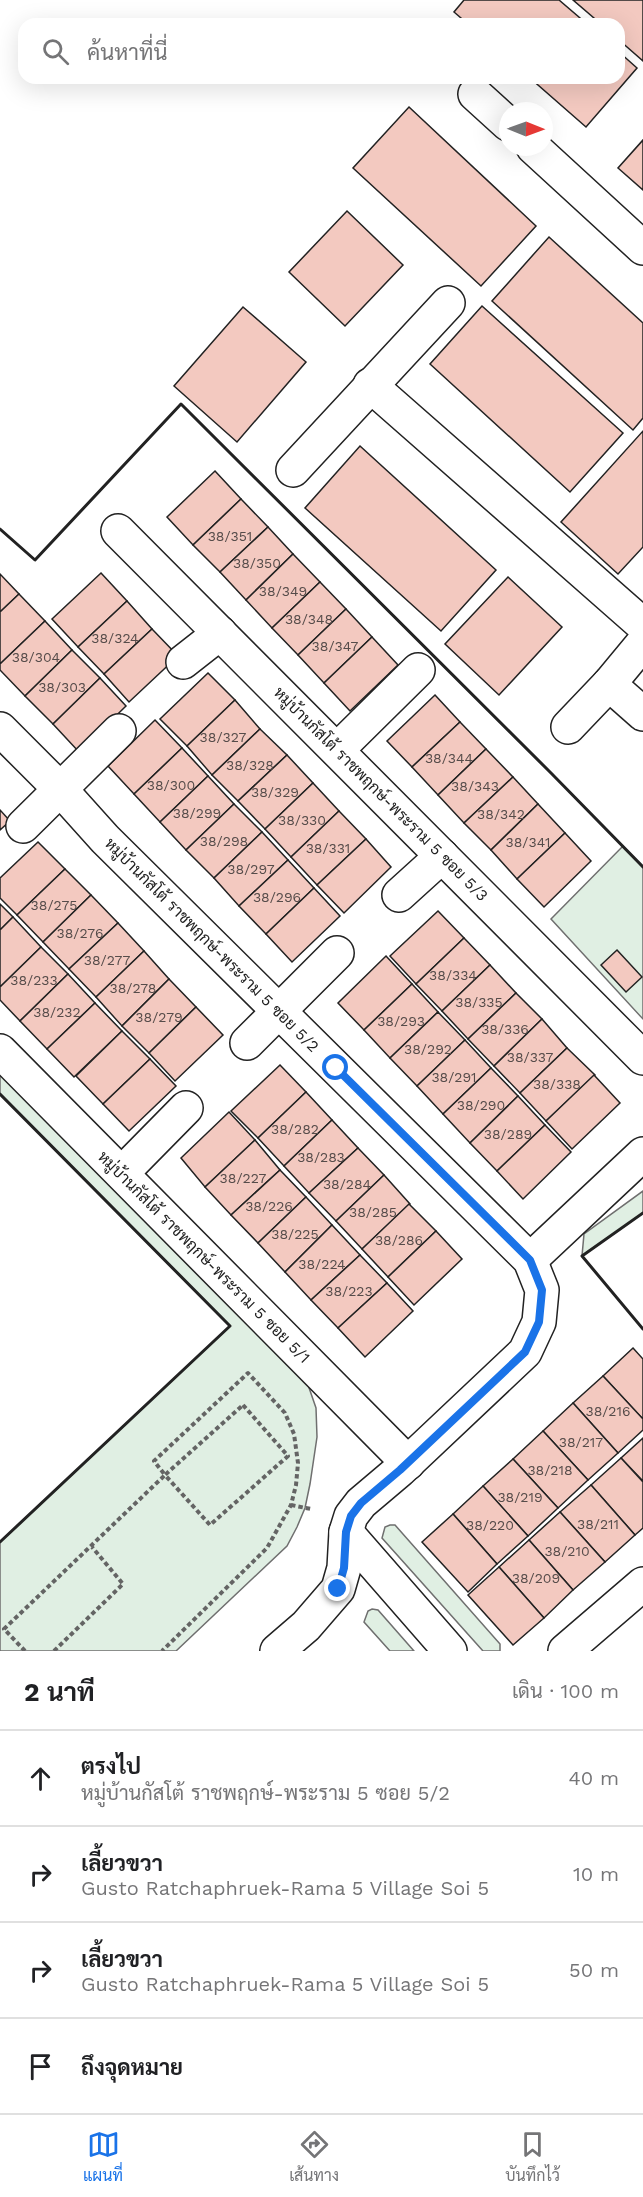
<!DOCTYPE html>
<html lang="th">
<meta charset="utf-8">
<style>
body{margin:0;font-family:"Work Sans",Sarabun,sans-serif;background:#f6f6f6;color:#202124}
.compass{position:absolute;left:499px;top:102px;width:54px;height:54px;border-radius:50%;background:#fff;box-shadow:0 6px 24px #0002;rotate:91deg}
.stop{position:absolute;width:18px;height:18px;margin:-14px;border:4px solid #1a73e8;border-radius:50%;background:#fff}
.stop.end{background:#1a73e8;border-color:#fff;box-shadow:0 2px 6px #0008}
.list{margin:0;padding:0;list-style:none}
h2{display:flex;justify-content:space-between;align-items:center;height:78px;margin:0;padding:0 24px;font-size:26px}
h2 small{font-size:20px;font-weight:400;color:#757577}
.list li{display:grid;grid-template-columns:39px 1fr auto;gap:18px;align-items:center;box-sizing:border-box;height:96px;padding:0 24px;border-top:2px solid #e0e0e0}
.list b{display:block;font-size:22px;white-space:nowrap}
.list p{margin:0;font-size:20px;white-space:nowrap;color:#757577}
.list em{font-size:20px;font-style:normal;color:#757577}
.icon{flex:none;width:33px;height:33px;fill:none;stroke:currentColor;stroke-width:2;stroke-linecap:round;stroke-linejoin:round}
.map{position:relative;flex:none;width:643px;height:1651px;overflow:hidden}
.search{position:absolute;background:#fff;box-shadow:0 6px 24px #0002;left:18px;right:18px;top:18px;height:66px;display:flex;align-items:center;gap:15px;box-sizing:border-box;padding:0 21px;border-radius:18px;color:#757577;font-size:22px}
.sheet{height:462px;background:#fff}
nav{display:flex;justify-content:space-around;align-items:center;box-sizing:border-box;height:84px;border-top:2px solid #e0e0e0;background:#fff;font-size:16px;color:#757577}
nav a{display:grid;justify-items:center;gap:3px}
nav .on{color:#1a73e8}
.map>svg:first-child{display:block}
</style>
<div class="map">
<svg width="643" height="1651" viewBox="0 0 643 1651">
<rect width="100%" height="100%" fill="#fff"/>
<g fill="#e0efe3" stroke="#6f6f6f" stroke-width="1.5">
<polygon points="623,846 643,867 643,1019 551,919"/>
<polygon points="0,1067 306,1379 316,1408 317,1437 310,1484 305,1508 297,1527 287,1546 176,1651 0,1651 0,1542 230,1326 0,1094"/>
<polygon points="643,1191 643,1213 582,1256 584,1234"/>
<polygon points="390,1525 395,1525 500,1644 500,1651 483,1651 382,1538 385,1527"/>
<polygon points="372,1609 378,1610 414,1651 390,1651 364,1622 368,1611"/>
</g>
<g fill="#f3c9c0" stroke="#222" stroke-width="1.5">
<polygon points="464,0 559,0 587,24 468,24 454,12"/>
<polygon points="573,0 643,0 643,61 619,40 619,24 601,24"/>
<polygon points="619,52 637,68 586,127 530,78 619,78"/>
<polygon points="409,107 536,226 481,286 353,168"/>
<polygon points="643,140 643,190 618,168"/>
<polygon points="347,211 403,265 345,326 289,272"/>
<polygon points="549,237 643,323 643,418 633,430 492,301"/>
<polygon points="482,306 623,433 570,492 430,364"/>
<polygon points="243,307 306,362 237,442 174,386"/>
<polygon points="643,431 643,547 618,574 561,522"/>
<polygon points="360,446 496,570 441,631 305,508"/>
<polygon points="215,471 241,499 193,545 167,517"/>
<polygon points="241,499 268,527 220,572 193,545"/>
<polygon points="268,527 293,554 246,600 220,572"/>
<polygon points="293,554 320,582 272,628 246,600"/>
<polygon points="101,573 127,601 78,647 52,619"/>
<polygon points="0,574 19,594 0,612"/>
<polygon points="508,577 562,627 499,695 445,644"/>
<polygon points="320,582 346,609 298,655 272,628"/>
<polygon points="19,594 45,621 0,664 0,612"/>
<polygon points="127,601 152,629 104,674 78,647"/>
<polygon points="346,609 372,637 324,683 298,655"/>
<polygon points="45,621 72,650 25,696 0,670 0,664"/>
<polygon points="152,629 178,656 129,702 104,674"/>
<polygon points="372,637 398,665 350,711 324,683"/>
<polygon points="72,650 100,678 53,724 25,696"/>
<polygon points="208,673 235,700 187,746 160,719"/>
<polygon points="100,678 126,706 79,752 53,724"/>
<polygon points="435,695 460,722 412,767 387,741"/>
<polygon points="235,700 260,729 212,775 187,746"/>
<polygon points="155,720 182,748 134,794 108,766"/>
<polygon points="460,722 486,749 438,795 412,767"/>
<polygon points="260,729 287,755 238,801 212,775"/>
<polygon points="182,748 208,776 160,822 134,794"/>
<polygon points="486,749 513,777 464,823 438,795"/>
<polygon points="287,755 313,783 265,829 238,801"/>
<polygon points="208,776 234,804 186,850 160,822"/>
<polygon points="513,777 538,804 491,850 464,823"/>
<polygon points="313,783 339,811 291,857 265,829"/>
<polygon points="234,804 262,832 214,878 186,850"/>
<polygon points="538,804 565,833 517,879 491,850"/>
<polygon points="0,810 10,821 0,830"/>
<polygon points="339,811 366,839 317,885 291,857"/>
<polygon points="262,832 288,860 239,906 214,878"/>
<polygon points="565,833 591,861 544,907 517,879"/>
<polygon points="366,839 391,867 344,913 317,885"/>
<polygon points="38,842 65,869 17,915 0,898 0,878"/>
<polygon points="288,860 314,888 266,934 239,906"/>
<polygon points="65,869 91,895 43,942 17,915"/>
<polygon points="314,888 340,916 292,962 266,934"/>
<polygon points="91,895 118,923 69,969 43,942"/>
<polygon points="0,904 13,917 0,930"/>
<polygon points="438,911 464,938 416,984 390,956"/>
<polygon points="13,917 41,947 0,987 0,930"/>
<polygon points="118,923 144,951 96,997 69,969"/>
<polygon points="464,938 490,965 442,1011 416,984"/>
<polygon points="41,947 68,974 20,1021 0,1000 0,987"/>
<polygon points="617,950 642,977 626,992 601,965"/>
<polygon points="144,951 169,979 122,1026 96,997"/>
<polygon points="386,956 412,984 364,1030 338,1003"/>
<polygon points="490,965 516,993 468,1039 442,1011"/>
<polygon points="68,974 95,1003 47,1049 20,1021"/>
<polygon points="169,979 196,1007 149,1053 122,1026"/>
<polygon points="412,984 438,1012 390,1058 364,1030"/>
<polygon points="516,993 542,1019 494,1066 468,1039"/>
<polygon points="95,1003 122,1031 74,1077 47,1049"/>
<polygon points="196,1007 223,1035 175,1081 149,1053"/>
<polygon points="438,1012 465,1040 417,1086 390,1058"/>
<polygon points="542,1019 567,1048 520,1093 494,1066"/>
<polygon points="122,1031 150,1059 103,1104 76,1076"/>
<polygon points="465,1040 491,1068 443,1114 417,1086"/>
<polygon points="567,1048 595,1075 546,1121 520,1093"/>
<polygon points="150,1059 176,1086 129,1131 103,1104"/>
<polygon points="280,1065 306,1092 258,1138 231,1111"/>
<polygon points="491,1068 518,1096 470,1143 443,1114"/>
<polygon points="594,1075 620,1103 572,1149 546,1121"/>
<polygon points="306,1092 332,1120 284,1166 258,1138"/>
<polygon points="518,1096 545,1125 497,1171 470,1143"/>
<polygon points="229,1112 255,1140 205,1187 181,1158"/>
<polygon points="332,1120 358,1148 309,1193 284,1166"/>
<polygon points="545,1125 571,1152 523,1199 497,1171"/>
<polygon points="255,1140 280,1170 231,1215 205,1187"/>
<polygon points="358,1148 384,1175 336,1221 309,1193"/>
<polygon points="280,1170 306,1197 258,1243 231,1215"/>
<polygon points="384,1175 410,1204 362,1249 336,1221"/>
<polygon points="306,1197 332,1225 285,1272 258,1243"/>
<polygon points="409,1204 436,1231 388,1277 362,1249"/>
<polygon points="332,1225 360,1255 311,1300 285,1272"/>
<polygon points="436,1231 462,1259 414,1305 388,1277"/>
<polygon points="360,1255 387,1283 338,1328 311,1300"/>
<polygon points="387,1283 413,1311 365,1357 338,1328"/>
<polygon points="633,1348 643,1359 643,1419 603,1376"/>
<polygon points="603,1376 643,1419 643,1430 618,1453 573,1403"/>
<polygon points="573,1403 618,1453 588,1480 543,1431"/>
<polygon points="543,1431 588,1480 558,1508 513,1459"/>
<polygon points="643,1438 643,1481 621,1458"/>
<polygon points="621,1458 643,1482 643,1528 635,1535 591,1485"/>
<polygon points="513,1459 558,1508 528,1536 483,1486"/>
<polygon points="591,1485 635,1535 605,1562 560,1512"/>
<polygon points="483,1486 528,1536 497,1564 453,1514"/>
<polygon points="560,1512 605,1562 573,1590 529,1540"/>
<polygon points="453,1514 497,1564 468,1592 422,1542"/>
<polygon points="529,1540 573,1590 544,1618 499,1567"/>
<polygon points="499,1567 544,1618 513,1645 468,1595"/>
</g>
<g fill="none" stroke-linecap="round" stroke-linejoin="round">
<g stroke="#222" stroke-width="36">
<g id="minor">
<polyline points="475,94 508,124"/>
<polyline points="533,147 643,248"/>
<polyline points="370,385 643,625"/>
<polyline points="293,470 448,303"/>
<polyline points="118,531 643,1058"/>
<polyline points="183,662 220,633"/>
<polyline points="609,684 643,714"/>
<polyline points="568,727 609,684 643,643"/>
<polyline points="0,729 61,790 105,839 530,1260 542,1290 539,1322 525,1352 400,1470 361,1503 351,1516 346,1532 344,1568 338,1589 306,1626 277,1651"/>
<polyline points="337,750 418,670"/>
<polyline points="23,826 119,731"/>
<polyline points="399,895 442,856"/>
<polyline points="247,1043 337,953"/>
<polyline points="0,1051 408,1463"/>
<polyline points="122,1173 186,1108"/>
<polyline points="530,1260 643,1154"/>
<polyline points="346,1532 450,1651"/>
<polyline points="565,1651 643,1584"/>
</g>
</g>
<g stroke="#646464" stroke-width="4" stroke-dasharray="4.5 3" stroke-linecap="butt">
<polygon points="243,1405 288,1456 210,1525 165,1475"/>
<polyline points="291,1505 311,1509"/>
<polyline points="25,1651 4,1629 165,1475 154,1461 248,1373 285,1413 294,1434 298,1463 296,1485 291,1505 267,1548 162,1651"/>
<polyline points="54,1651 123,1584 92,1547"/>
</g>
<use href="#minor" stroke="#fff" stroke-width="33"/>
<g stroke="#222" stroke-width="3">
<polyline points="0,529 35,560 181,404 551,773 643,867"/>
<polyline points="0,1094 230,1326 0,1542"/>
<polyline points="643,1213 582,1256 643,1329"/>
</g>
</g>
<g fill="none" stroke-linecap="round" stroke-linejoin="round">
<polyline stroke="#1a73e8" stroke-width="8" points="336,1068 530,1260 542,1290 539,1322 525,1352 400,1470 361,1503 351,1516 346,1532 344,1568 338,1589"/>
</g>
<g text-anchor="middle" dominant-baseline="central" stroke-width="4.5" stroke-linejoin="round" paint-order="stroke">
<g font-size="14" fill="#564c4a">
<text x="230" y="536">38/351</text>
<text x="257" y="563">38/350</text>
<text x="283" y="591">38/349</text>
<text x="309" y="619">38/348</text>
<text x="115" y="638">38/324</text>
<text x="335" y="646">38/347</text>
<text x="36" y="657">38/304</text>
<text x="62" y="687">38/303</text>
<text x="223" y="737">38/327</text>
<text x="449" y="758">38/344</text>
<text x="250" y="765">38/328</text>
<text x="171" y="785">38/300</text>
<text x="475" y="786">38/343</text>
<text x="275" y="792">38/329</text>
<text x="197" y="813">38/299</text>
<text x="501" y="814">38/342</text>
<text x="302" y="820">38/330</text>
<text x="224" y="841">38/298</text>
<text x="528" y="842">38/341</text>
<text x="328" y="848">38/331</text>
<text x="251" y="869">38/297</text>
<text x="277" y="897">38/296</text>
<text x="54" y="905">38/275</text>
<text x="80" y="933">38/276</text>
<text x="107" y="960">38/277</text>
<text x="453" y="975">38/334</text>
<text x="34" y="980">38/233</text>
<text x="133" y="988">38/278</text>
<text x="479" y="1002">38/335</text>
<text x="57" y="1012">38/232</text>
<text x="159" y="1017">38/279</text>
<text x="401" y="1021">38/293</text>
<text x="505" y="1029">38/336</text>
<text x="428" y="1049">38/292</text>
<text x="530" y="1057">38/337</text>
<text x="454" y="1077">38/291</text>
<text x="557" y="1084">38/338</text>
<text x="481" y="1105">38/290</text>
<text x="295" y="1129">38/282</text>
<text x="508" y="1134">38/289</text>
<text x="321" y="1157">38/283</text>
<text x="243" y="1178">38/227</text>
<text x="347" y="1184">38/284</text>
<text x="269" y="1206">38/226</text>
<text x="373" y="1212">38/285</text>
<text x="295" y="1234">38/225</text>
<text x="399" y="1240">38/286</text>
<text x="322" y="1264">38/224</text>
<text x="349" y="1291">38/223</text>
<text x="608" y="1411">38/216</text>
<text x="581" y="1442">38/217</text>
<text x="550" y="1470">38/218</text>
<text x="520" y="1497">38/219</text>
<text x="598" y="1524">38/211</text>
<text x="490" y="1525">38/220</text>
<text x="567" y="1551">38/210</text>
<text x="536" y="1578">38/209</text>
</g>
<g font-size="16" fill="#222" stroke="#fff">
<text transform="translate(381 794) rotate(45)">หมู่บ้านกัสโต้ ราชพฤกษ์-พระราม 5 ซอย 5/3</text>
<text transform="translate(212 945) rotate(45)">หมู่บ้านกัสโต้ ราชพฤกษ์-พระราม 5 ซอย 5/2</text>
<text transform="translate(204 1257) rotate(45)">หมู่บ้านกัสโต้ ราชพฤกษ์-พระราม 5 ซอย 5/1</text>
</g>
</g>
</svg>
<svg class="compass" viewBox="-18 -18 36 36"><path d="M0-13l5 13h-10z" fill="#e53935"/><path d="M0 13l5-13h-10z" fill="#757577"/></svg>
<div class="stop" style="left:336px;top:1068px"></div>
<div class="stop end" style="left:338px;top:1589px"></div>
<div class="search"><svg class="icon" aria-label="search" viewBox="0 0 24 24"><circle cx="10" cy="10" r="6"/><path d="M15 15l6 6"/></svg>ค้นหาที่นี่</div>
</div>
<section class="sheet">
<h2>2 นาที<small>เดิน · 100 m</small></h2>
<ul class="list">
<li><svg class="icon" aria-label="ahead" viewBox="0 0 24 24"><path d="M12 20V5M6 11l6-6 6 6"/></svg><div><b>ตรงไป</b><p>หมู่บ้านกัสโต้ ราชพฤกษ์-พระราม 5 ซอย 5/2</p></div><em>40 m</em></li>
<li><svg class="icon" aria-label="right" viewBox="0 0 24 24"><path d="M7 20v-9h11M14 6l5 5-5 5"/></svg><div><b>เลี้ยวขวา</b><p>Gusto Ratchaphruek-Rama 5 Village Soi 5</p></div><em>10 m</em></li>
<li><svg class="icon" aria-label="right" viewBox="0 0 24 24"><path d="M7 20v-9h11M14 6l5 5-5 5"/></svg><div><b>เลี้ยวขวา</b><p>Gusto Ratchaphruek-Rama 5 Village Soi 5</p></div><em>50 m</em></li>
<li><svg class="icon" aria-label="arrive" viewBox="0 0 24 24"><path d="M6 21V4h12l-3 4 3 4H6"/></svg><div><b>ถึงจุดหมาย</b></div></li>
</ul>
</section>
<nav>
<a class="on"><svg class="icon" aria-label="map" viewBox="0 0 24 24"><path d="M3 6l6-2 6 2 6-2v14l-6 2-6-2-6 2zM9 4v14M15 6v14"/></svg>แผนที่</a>
<a><svg class="icon" aria-label="directions" viewBox="0 0 24 24"><path d="M12 3l9 9-9 9-9-9zM9 14v-3h6M13 9l2 2-2 2"/></svg>เส้นทาง</a>
<a><svg class="icon" aria-label="saved" viewBox="0 0 24 24"><path d="M7 4h10v16l-5-4-5 4z"/></svg>บันทึกไว้</a>
</nav>
